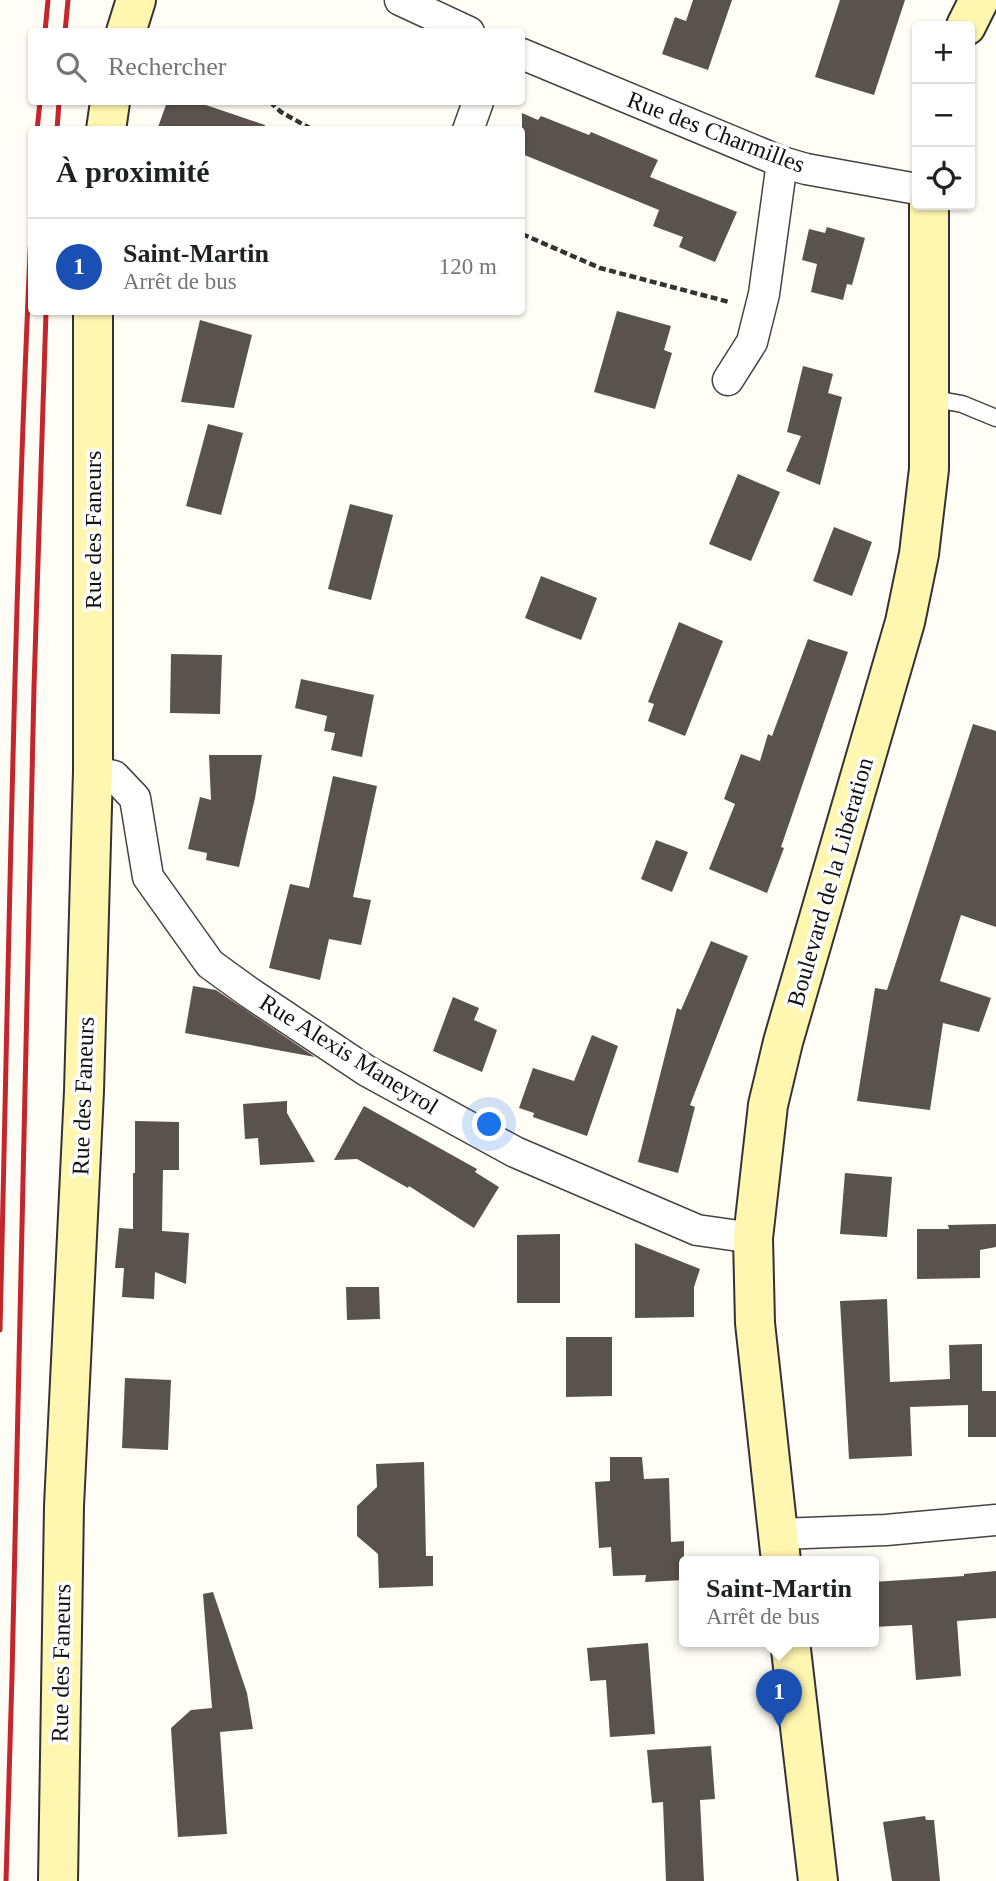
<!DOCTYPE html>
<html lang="fr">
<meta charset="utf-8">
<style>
body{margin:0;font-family:Georgia,serif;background:#f6f6f6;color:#202124}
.controls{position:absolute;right:21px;top:21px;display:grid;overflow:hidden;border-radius:7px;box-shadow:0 2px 5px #0004}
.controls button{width:63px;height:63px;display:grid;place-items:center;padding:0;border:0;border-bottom:2px solid #e0e0e0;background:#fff;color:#202124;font:35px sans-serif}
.you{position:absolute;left:490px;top:1125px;width:24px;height:24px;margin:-18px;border:5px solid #fff;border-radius:50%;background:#1a73e8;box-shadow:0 0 0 10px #1a73e833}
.badge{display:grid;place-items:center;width:46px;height:46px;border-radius:50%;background:#111827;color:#fff;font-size:23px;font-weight:700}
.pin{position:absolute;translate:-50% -58px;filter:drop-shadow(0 2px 4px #0008)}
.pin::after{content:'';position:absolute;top:37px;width:24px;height:21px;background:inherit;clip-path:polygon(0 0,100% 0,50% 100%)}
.popup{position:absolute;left:679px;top:1556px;width:200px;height:91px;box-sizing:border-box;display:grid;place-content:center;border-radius:7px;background:#fff;filter:drop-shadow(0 2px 5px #0005);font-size:23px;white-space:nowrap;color:#757577}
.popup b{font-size:26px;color:#202124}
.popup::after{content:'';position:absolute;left:50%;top:100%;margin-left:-14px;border:14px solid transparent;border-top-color:#fff}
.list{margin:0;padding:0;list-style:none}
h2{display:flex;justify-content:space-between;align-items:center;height:91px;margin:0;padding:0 28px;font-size:30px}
h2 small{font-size:23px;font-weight:400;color:#757577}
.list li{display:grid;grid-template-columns:46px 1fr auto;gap:21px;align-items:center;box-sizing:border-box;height:98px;padding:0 28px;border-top:2px solid #e0e0e0}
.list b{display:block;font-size:26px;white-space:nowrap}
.list p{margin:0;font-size:23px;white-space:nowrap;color:#757577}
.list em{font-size:23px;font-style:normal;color:#757577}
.icon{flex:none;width:38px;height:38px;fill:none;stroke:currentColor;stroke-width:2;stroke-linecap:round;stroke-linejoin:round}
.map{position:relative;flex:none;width:996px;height:1881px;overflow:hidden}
.search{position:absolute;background:#fff;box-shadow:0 2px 5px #0004;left:28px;top:28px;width:497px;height:77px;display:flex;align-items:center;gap:18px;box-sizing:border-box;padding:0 24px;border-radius:7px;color:#757577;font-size:26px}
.panel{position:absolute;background:#fff;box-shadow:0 2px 5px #0004;left:28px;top:126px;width:497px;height:189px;border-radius:7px}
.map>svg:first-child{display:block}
</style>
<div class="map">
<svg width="996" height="1881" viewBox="0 0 996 1881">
<rect width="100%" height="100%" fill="#fffdf5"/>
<g fill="#5a524d">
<polygon points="693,0 732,0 708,70 662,54 675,17 686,21"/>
<polygon points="840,0 905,0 874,95 815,77"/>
<polygon points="167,102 197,102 265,125 264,130 157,130"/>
<polygon points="522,113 538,120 541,116 589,135 591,132 658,160 650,177 737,212 715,262 679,247 683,237 653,226 659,210 522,154"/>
<polygon points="827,227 865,238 852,285 847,284 843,300 811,292 817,264 802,260 809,229 825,233"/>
<polygon points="617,311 671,326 664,350 672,353 655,409 594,392"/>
<polygon points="200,320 252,335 234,408 181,402"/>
<polygon points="803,366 833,374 828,393 842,397 820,485 786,471 801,436 787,432"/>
<polygon points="208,424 243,433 221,515 186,506"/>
<polygon points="738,474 780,492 751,561 709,544"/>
<polygon points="350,504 393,515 371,600 328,589"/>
<polygon points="834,527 872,542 852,596 813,581"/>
<polygon points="541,576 597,598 581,640 525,618"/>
<polygon points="679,622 723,641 685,736 648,721 654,704 648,702"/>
<polygon points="808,639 848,652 781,847 784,848 767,893 709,869 735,804 724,799 741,754 760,761 768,734 772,736"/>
<polygon points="171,654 222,655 220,714 170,713"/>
<polygon points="301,679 374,695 362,757 331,750 335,733 324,731 327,716 295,708"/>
<polygon points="973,724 996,731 996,927 961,915 940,981 991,998 979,1032 943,1023 930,1110 857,1101 875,988 887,990"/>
<polygon points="209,755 262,755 255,798 239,867 206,860 207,853 188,849 200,797 211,800"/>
<polygon points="333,776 377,786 353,897 371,900 361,945 329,939 320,980 269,968 290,884 309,888"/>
<polygon points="656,840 688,852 672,892 641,879"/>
<polygon points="711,941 748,956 690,1105 695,1107 678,1173 638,1162 677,1008 681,1010"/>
<polygon points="193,986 216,990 315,1057 185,1033"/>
<polygon points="453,997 479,1008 474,1020 497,1030 482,1072 433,1051"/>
<polygon points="592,1035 618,1046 587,1136 533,1117 534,1113 519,1108 533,1068 574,1081"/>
<polygon points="287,1101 287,1113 315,1162 260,1165 258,1138 245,1139 243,1104"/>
<polygon points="364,1106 477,1169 475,1172 499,1187 474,1228 409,1186 408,1188 357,1159 334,1160"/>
<polygon points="135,1121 179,1122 179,1170 163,1170 162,1231 189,1233 186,1284 155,1272 154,1299 122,1297 124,1268 115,1268 119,1228 133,1229 133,1173 135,1173"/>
<polygon points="845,1173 892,1177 887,1237 840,1234"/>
<polygon points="996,1224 996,1247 980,1250 980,1278 917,1279 917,1229 949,1229 948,1225"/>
<polygon points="560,1234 560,1303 517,1303 517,1235"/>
<polygon points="635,1243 700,1269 694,1287 694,1317 635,1318"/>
<polygon points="346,1287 379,1287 380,1319 347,1320"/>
<polygon points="887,1299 890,1382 950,1379 949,1345 982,1344 982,1391 996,1391 996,1437 968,1437 968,1405 910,1407 912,1456 849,1459 840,1301"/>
<polygon points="566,1337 612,1337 612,1396 566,1397"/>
<polygon points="125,1378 171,1380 168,1450 122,1448"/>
<polygon points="610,1457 642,1457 644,1479 669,1478 671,1542 684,1541 684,1580 645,1582 646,1575 613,1576 611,1547 599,1548 595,1482 610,1481"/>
<polygon points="424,1462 426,1556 433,1556 433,1586 379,1588 378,1554 357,1536 357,1506 377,1487 376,1464"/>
<polygon points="996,1571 996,1618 957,1621 961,1676 916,1680 912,1625 873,1627 873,1582 964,1576 964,1574"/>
<polygon points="213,1592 247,1693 253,1729 220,1732 227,1834 178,1837 171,1728 191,1710 212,1708 203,1594"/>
<polygon points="648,1643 655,1734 610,1737 606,1680 590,1681 587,1648"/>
<polygon points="711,1746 715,1799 700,1800 704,1881 666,1881 663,1802 652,1803 647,1750"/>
<polygon points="925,1816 926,1820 934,1820 940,1881 892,1881 883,1822"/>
</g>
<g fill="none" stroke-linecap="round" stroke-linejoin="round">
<g stroke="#444" stroke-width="19">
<polyline id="lane" points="929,398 962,404 996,418"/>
</g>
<g stroke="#444" stroke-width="33">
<g id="street">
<polyline points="400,0 469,32"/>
<polyline points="522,54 782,162 806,169 917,189"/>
<polyline points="468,130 478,102"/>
<polyline points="728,380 752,342 764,294 782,162"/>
<polyline points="93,771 114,776 135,798 148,877 210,964 250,993 367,1071 515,1152 697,1230 753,1238"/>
<polyline points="779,1534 886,1530 996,1520"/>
</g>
</g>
<g stroke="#333" stroke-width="42">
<g id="secondary">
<polyline points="966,26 979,0"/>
<polyline points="126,32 136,0"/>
<polyline points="106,130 110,102"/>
<polyline points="781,1561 755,1323 753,1238 768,1105 783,1042 905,622 919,554 929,469 929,205"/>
<polyline points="790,1641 818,1881"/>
<polyline points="58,1881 64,1506 84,1091 93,771 93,312"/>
</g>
</g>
<g stroke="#333" stroke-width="4.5" stroke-dasharray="7 3.5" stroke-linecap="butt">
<polyline points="270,102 281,112 313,130"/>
<polyline points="522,234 600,268 729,302"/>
</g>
<use href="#lane" stroke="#fff" stroke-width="16"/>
<use href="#street" stroke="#fff" stroke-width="30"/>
<use href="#secondary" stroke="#fff6b0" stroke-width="38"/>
<g stroke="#c4262e" stroke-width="5">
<polyline points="45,32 48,0"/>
<polyline points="65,32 68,0"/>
<polyline points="37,130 40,102"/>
<polyline points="57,130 59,102"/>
<path d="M 0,1330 C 9,957 14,584 32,212"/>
<polyline points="6,1881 12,1676 34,687 46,312"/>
</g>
</g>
<g text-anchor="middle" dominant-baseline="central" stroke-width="7" stroke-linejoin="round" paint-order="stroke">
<g font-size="24" fill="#111" stroke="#fff">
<text transform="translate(716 132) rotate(21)">Rue des Charmilles</text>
<text transform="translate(93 530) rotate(-90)">Rue des Faneurs</text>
<text transform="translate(830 882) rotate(-74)">Boulevard de la Libération</text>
<text transform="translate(349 1054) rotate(32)">Rue Alexis Maneyrol</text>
<text transform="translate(83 1096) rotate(-88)">Rue des Faneurs</text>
<text transform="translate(61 1663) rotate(-89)">Rue des Faneurs</text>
</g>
</g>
</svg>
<div class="controls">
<button>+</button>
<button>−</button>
<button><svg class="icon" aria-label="locate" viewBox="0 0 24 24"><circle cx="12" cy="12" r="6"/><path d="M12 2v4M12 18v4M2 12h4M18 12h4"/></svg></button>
</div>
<div class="you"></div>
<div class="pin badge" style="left:779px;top:1727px;background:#1a4fb4">1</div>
<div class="popup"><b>Saint-Martin</b>Arrêt de bus</div>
<div class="search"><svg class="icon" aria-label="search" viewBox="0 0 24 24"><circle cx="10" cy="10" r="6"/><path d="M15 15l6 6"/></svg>Rechercher</div>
<section class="panel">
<h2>À proximité<small></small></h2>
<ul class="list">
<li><span class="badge" style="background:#1a4fb4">1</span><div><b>Saint-Martin</b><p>Arrêt de bus</p></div><em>120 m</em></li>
</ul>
</section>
</div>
